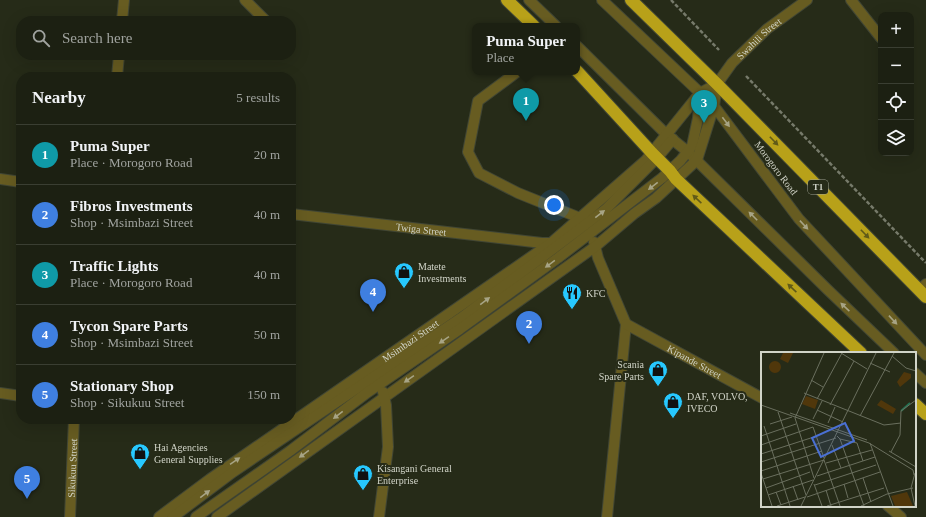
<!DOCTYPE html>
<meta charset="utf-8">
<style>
body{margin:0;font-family:Georgia,serif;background:#292d20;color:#f1f3f6}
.controls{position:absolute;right:12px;top:12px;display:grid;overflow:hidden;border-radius:8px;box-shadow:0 4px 16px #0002}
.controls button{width:36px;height:36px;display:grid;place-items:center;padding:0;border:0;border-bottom:1px solid #3a3e32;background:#1c2012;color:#f1f3f6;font:20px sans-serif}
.you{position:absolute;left:554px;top:205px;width:14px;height:14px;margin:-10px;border:3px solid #fff;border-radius:50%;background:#1a73e8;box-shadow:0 0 0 6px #1a73e833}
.badge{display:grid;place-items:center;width:26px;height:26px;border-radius:50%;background:#27c8ff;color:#fff;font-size:13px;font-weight:700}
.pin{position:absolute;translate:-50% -33px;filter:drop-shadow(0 1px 2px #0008)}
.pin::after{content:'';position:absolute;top:21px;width:14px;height:12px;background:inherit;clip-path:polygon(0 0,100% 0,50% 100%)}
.popup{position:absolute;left:472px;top:23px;width:108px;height:52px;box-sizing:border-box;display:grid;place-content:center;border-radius:8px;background:#1c2012;filter:drop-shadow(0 1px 3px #0005);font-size:13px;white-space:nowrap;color:#a0a39f}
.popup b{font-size:15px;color:#f1f3f6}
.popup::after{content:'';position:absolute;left:50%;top:100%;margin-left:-8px;border:8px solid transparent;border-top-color:#1c2012}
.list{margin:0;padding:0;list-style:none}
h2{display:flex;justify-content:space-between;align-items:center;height:52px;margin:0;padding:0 16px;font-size:17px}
h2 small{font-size:13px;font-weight:400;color:#a0a39f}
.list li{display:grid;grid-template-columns:26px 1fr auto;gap:12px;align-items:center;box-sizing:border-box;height:60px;padding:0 16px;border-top:1px solid #3a3e32}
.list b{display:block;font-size:15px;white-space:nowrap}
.list p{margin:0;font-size:13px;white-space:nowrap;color:#a0a39f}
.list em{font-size:13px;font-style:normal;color:#a0a39f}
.icon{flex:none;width:22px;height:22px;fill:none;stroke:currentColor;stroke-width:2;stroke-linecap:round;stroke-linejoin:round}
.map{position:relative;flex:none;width:926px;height:517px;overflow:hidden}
.search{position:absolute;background:#1c2012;box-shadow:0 4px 16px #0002;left:16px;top:16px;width:280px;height:44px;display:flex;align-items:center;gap:10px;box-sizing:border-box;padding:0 14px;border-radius:16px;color:#a0a39f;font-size:15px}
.panel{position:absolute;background:#1c2012;box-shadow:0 4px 16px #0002;left:16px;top:72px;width:280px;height:352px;border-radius:16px}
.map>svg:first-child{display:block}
</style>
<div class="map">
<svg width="926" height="517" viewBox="0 0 926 517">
<rect width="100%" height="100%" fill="#262b18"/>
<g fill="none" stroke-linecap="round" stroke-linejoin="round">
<g stroke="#414634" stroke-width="12">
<g id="minor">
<polyline points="245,0 266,21"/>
<polyline points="529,0 556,26"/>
<polyline points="602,0 714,106 799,219 926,355"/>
<polyline points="851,0 881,38"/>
<polyline points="122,21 124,0"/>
<polyline points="577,46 667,135 688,152 828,290 894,353"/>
<polyline points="517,72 478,101 468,152 479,173 518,193 580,218 582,222"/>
<polyline points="117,77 119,55"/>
<polyline points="0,179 21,182"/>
<path id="s1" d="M 291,214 L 542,243 L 551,243"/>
<polyline points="594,242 598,258 626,324 607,517"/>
<polyline points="920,290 926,284"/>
<path id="s2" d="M 626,324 L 762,398"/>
<polyline points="915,373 926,383"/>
<polyline points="0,393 21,396"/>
<polyline points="888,506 901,517"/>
<path id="s3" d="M 70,517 L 74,419"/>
<path id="s4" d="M 159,517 L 210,479 L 551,243 L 646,160 L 700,93 L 717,84 L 732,63 L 767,29 L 807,0"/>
<polyline points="173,517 233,472 461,318 585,225 606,209 657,158 673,139"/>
<polyline points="196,517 290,451 368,392 460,329 558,258 662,178 681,160 692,146 698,118 700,93"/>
<polyline points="217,517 596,246 635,213 656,198 697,160 714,106 717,84"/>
<polyline points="379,517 388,447 386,405 383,392"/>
</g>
</g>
<g stroke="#414634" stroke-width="14">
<g id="highway">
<polyline points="507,0 534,26"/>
<polyline points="631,0 717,84 926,297"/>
<polyline points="577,71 652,153 670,171 676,179 861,353"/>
<polyline points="915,404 926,414"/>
</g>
</g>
<g stroke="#767a6a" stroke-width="2.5" stroke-dasharray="4 2" stroke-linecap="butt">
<polyline points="671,0 719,50"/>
<polyline points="746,76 926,263"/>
</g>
<use href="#minor" stroke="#675c21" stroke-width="10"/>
<use href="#highway" stroke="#b8a119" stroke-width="12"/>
</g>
<defs><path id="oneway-solid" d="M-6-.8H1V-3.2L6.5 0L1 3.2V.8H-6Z"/></defs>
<g fill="#a7a485">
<use href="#oneway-solid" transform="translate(726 122) rotate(53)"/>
<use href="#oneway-solid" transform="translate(653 186) rotate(142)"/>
<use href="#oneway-solid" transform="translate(600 214) rotate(-38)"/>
<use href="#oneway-solid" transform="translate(753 216) rotate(-135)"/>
<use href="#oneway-solid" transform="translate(804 225) rotate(47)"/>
<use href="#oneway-solid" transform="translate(550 264) rotate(144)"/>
<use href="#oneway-solid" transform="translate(485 301) rotate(-37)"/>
<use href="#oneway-solid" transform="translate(845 307) rotate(-137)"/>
<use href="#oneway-solid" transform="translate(893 320) rotate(47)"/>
<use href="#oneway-solid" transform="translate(444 340) rotate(146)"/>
<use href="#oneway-solid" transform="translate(409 379) rotate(145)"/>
<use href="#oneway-solid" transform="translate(338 415) rotate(142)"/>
<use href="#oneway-solid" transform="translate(304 454) rotate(144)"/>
<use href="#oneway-solid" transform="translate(235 461) rotate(-34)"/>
<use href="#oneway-solid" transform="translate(205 494) rotate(-37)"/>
</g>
<g fill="#605a18">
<use href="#oneway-solid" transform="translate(774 141) rotate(46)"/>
<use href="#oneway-solid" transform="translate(697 199) rotate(-137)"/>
<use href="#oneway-solid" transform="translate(865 234) rotate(46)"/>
<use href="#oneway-solid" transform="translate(792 288) rotate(-137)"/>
</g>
<defs>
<g id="shop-pin" transform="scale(1)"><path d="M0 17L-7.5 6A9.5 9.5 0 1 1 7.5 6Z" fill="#27c8ff" stroke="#262b18"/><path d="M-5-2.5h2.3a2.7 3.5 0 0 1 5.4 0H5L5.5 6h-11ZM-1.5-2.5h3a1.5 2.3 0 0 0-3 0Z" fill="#111"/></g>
<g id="restaurant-pin" transform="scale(1)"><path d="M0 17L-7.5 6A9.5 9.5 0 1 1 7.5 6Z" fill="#27c8ff" stroke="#262b18"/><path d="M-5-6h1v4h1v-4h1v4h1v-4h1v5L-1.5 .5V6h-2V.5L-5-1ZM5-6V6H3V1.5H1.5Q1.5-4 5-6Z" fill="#111"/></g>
</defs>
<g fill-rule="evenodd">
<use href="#shop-pin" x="404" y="272"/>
<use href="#restaurant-pin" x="572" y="293"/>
<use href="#shop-pin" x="658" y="370"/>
<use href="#shop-pin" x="673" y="402"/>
<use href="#shop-pin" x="140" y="453"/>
<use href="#shop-pin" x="363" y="474"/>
</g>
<g text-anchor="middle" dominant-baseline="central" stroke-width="4" stroke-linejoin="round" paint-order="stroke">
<rect fill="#262b18" stroke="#9ea193" stroke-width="1" x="808" y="180" width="20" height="14" rx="3"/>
<g font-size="9" font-weight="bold" fill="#d1d4c8">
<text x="818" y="187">T1</text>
</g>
<g font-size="10" fill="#d1d4c8" stroke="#262b18">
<text stroke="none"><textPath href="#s4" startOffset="772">Swahili Street</textPath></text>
<text transform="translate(776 168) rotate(53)">Morogoro Road</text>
<text stroke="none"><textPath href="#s1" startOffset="131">Twiga Street</textPath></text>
<text stroke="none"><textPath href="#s4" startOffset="307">Msimbazi Street</textPath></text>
<text stroke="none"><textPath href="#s2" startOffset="78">Kipande Street</textPath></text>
<text stroke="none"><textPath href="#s3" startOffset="49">Sikukuu Street</textPath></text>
</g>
<g font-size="10" fill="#d1d4c8" stroke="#262b18" text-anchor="start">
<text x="418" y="266">Matete<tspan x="418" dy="12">Investments</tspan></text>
<text x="586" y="293">KFC</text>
<text x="644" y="364" text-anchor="end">Scania<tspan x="644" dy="12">Spare Parts</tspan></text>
<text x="687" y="396">DAF, VOLVO,<tspan x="687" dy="12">IVECO</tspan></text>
<text x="154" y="447">Hai Agencies<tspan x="154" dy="12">General Supplies</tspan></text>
<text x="377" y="468">Kisangani General<tspan x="377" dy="12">Enterprise</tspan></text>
</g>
</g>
<g transform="translate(761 352)">
<rect width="155" height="155" fill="#262b18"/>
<path d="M 22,1 L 32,1 L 27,11 L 19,7 ZM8 15a6 6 0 1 1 12 0a6 6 0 1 1-12 0ZM 143,20 L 150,22 L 150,26 L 139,35 L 136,30 ZM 45,44 L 57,48 L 54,57 L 41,52 ZM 120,48 L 135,57 L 132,62 L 116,53 ZM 146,140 L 152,154 L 134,154 L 130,144 Z" fill="#50370b"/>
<path fill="none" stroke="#237454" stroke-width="2" d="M 140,59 L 149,51"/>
<path fill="none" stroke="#6a6f5e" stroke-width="1" d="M 80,1 L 106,17M 131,4 L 145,16 L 155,19M 109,11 L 129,20M 50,28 L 62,35M 43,41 L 123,73 L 140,71M 56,47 L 81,1M 0,53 L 108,91 L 152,118 L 153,123M 69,53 L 93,9M 56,58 L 82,70M 17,60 L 45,143M 29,61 L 106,88M 99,64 L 133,1M 52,67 L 61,49M 67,71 L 74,55M 9,72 L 31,65M 3,74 L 29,154M 52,75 L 63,106M 0,84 L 35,72M 76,84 L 79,87 L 103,154M 79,87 L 96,91 L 102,109M 109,91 L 132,154M 0,93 L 52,75M 71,93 L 80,116M 128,99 L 155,115M 130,100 L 139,83 L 140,59 L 155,48M 0,102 L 56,84M 0,110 L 75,86M 65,111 L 111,98M 0,119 L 61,99M 0,121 L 11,154M 154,121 L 150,136 L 154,154M 56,124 L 114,105M 53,126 L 34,66 L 63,1M 102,126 L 110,150M 2,127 L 63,108 L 79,154M 53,132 L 61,154M 83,132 L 87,146M 54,133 L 115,113M 32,134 L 37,148M 5,136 L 49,120M 65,138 L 70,154M 15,140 L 20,153M 126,142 L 152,136M 7,143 L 52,128M 46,145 L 119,120M 16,154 L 44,145M 40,154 L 115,1M 66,154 L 123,136M 100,154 L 126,142"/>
<path fill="#4a70d4" fill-opacity="0.15" stroke="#4a70d4" stroke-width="2" d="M 84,71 L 93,89 L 60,105 L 51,86 Z"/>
<rect width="155" height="155" fill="none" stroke="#d1d4c8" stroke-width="2"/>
</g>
</svg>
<div class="controls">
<button>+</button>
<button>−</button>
<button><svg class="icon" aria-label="locate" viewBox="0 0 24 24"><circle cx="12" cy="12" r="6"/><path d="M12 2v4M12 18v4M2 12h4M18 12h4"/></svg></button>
<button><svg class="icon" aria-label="layers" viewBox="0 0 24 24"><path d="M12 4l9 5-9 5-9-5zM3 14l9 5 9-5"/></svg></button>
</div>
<div class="you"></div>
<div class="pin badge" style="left:526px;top:121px;background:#0f9aa8">1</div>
<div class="popup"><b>Puma Super</b>Place</div>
<div class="pin badge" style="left:529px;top:344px;background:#3f7fe0">2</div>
<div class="pin badge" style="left:704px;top:123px;background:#0f9aa8">3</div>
<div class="pin badge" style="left:373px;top:312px;background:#3f7fe0">4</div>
<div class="pin badge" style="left:27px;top:499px;background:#3f7fe0">5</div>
<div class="search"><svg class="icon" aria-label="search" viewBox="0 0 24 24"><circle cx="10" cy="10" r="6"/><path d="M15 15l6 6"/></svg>Search here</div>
<section class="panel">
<h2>Nearby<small>5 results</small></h2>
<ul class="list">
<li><span class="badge" style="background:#0f9aa8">1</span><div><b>Puma Super</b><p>Place · Morogoro Road</p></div><em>20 m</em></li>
<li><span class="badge" style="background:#3f7fe0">2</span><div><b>Fibros Investments</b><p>Shop · Msimbazi Street</p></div><em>40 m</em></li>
<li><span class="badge" style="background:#0f9aa8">3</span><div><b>Traffic Lights</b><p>Place · Morogoro Road</p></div><em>40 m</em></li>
<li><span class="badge" style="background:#3f7fe0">4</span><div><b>Tycon Spare Parts</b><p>Shop · Msimbazi Street</p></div><em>50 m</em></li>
<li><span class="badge" style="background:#3f7fe0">5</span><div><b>Stationary Shop</b><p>Shop · Sikukuu Street</p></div><em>150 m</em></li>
</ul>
</section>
</div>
